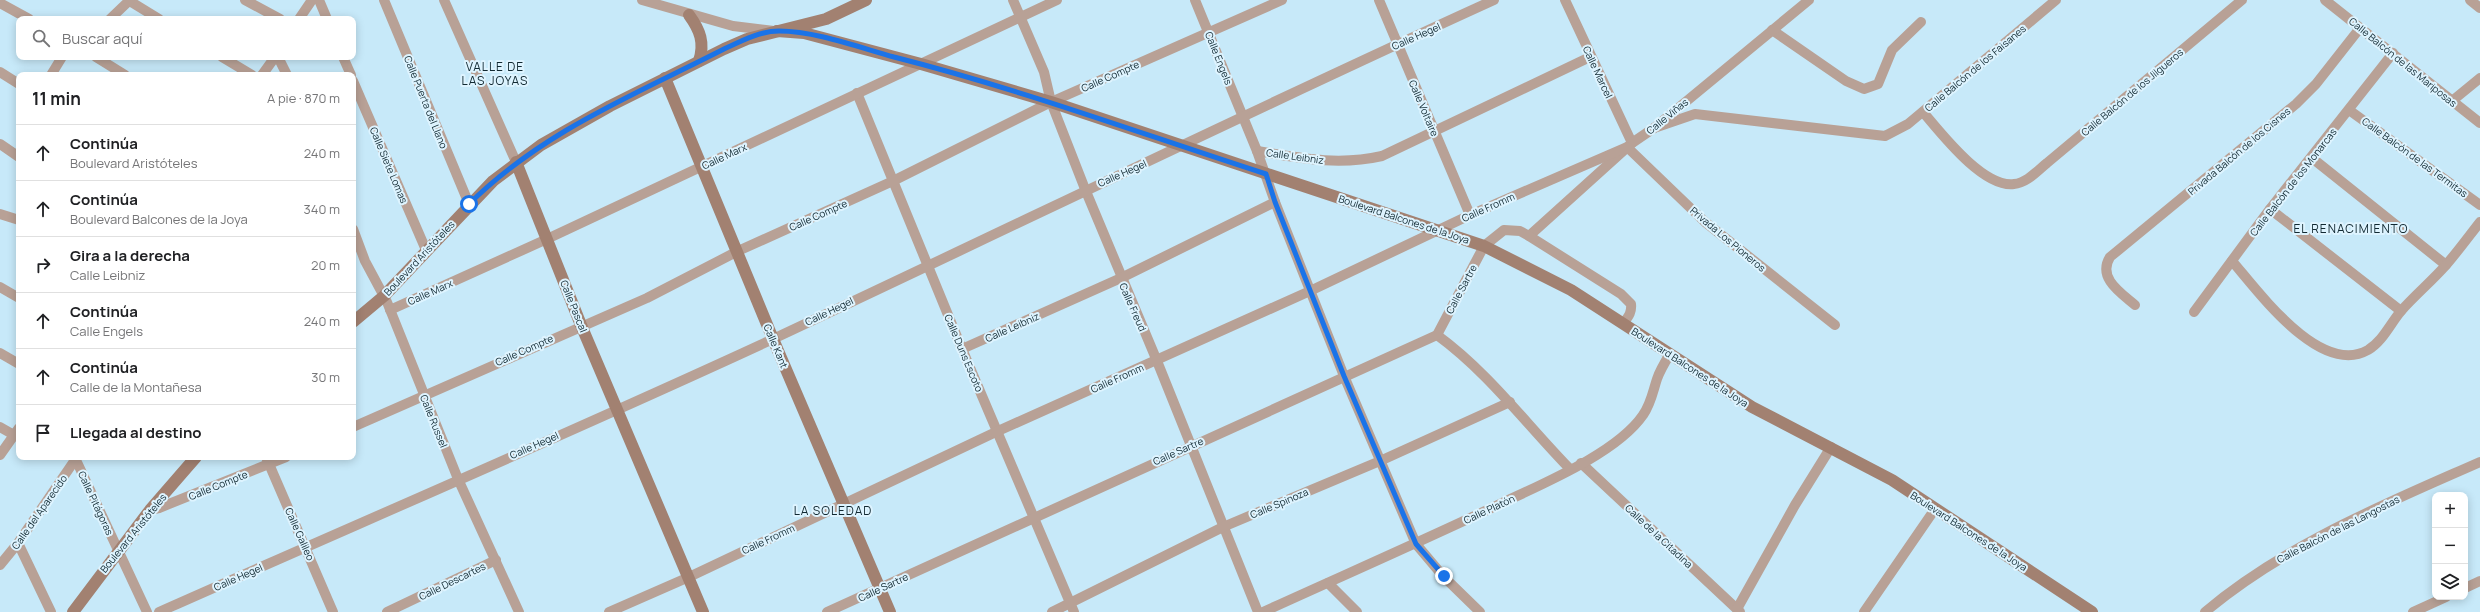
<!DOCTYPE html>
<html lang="es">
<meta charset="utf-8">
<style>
body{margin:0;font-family:Manrope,sans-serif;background:#f2f2f2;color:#202124}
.controls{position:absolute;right:12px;bottom:12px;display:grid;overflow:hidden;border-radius:8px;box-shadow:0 2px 10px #0003}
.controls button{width:36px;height:36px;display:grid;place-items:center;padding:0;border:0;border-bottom:1px solid #e0e0e0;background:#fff;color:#202124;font:20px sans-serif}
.stop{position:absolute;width:12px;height:12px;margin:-9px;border:3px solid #1a73e8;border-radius:50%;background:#fff}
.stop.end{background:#1a73e8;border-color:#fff;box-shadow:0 1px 4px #0008}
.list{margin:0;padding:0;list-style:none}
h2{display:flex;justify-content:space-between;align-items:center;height:52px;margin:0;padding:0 16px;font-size:17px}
h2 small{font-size:13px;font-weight:400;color:#757577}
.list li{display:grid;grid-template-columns:26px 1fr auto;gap:12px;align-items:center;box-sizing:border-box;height:56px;padding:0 16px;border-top:1px solid #e0e0e0}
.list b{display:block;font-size:15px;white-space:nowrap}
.list p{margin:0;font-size:13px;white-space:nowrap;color:#757577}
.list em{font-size:13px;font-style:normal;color:#757577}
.icon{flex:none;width:22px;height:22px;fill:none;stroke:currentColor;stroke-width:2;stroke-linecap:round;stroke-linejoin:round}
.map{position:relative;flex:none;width:2480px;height:612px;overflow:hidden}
.search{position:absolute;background:#fff;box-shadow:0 2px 10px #0003;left:16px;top:16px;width:340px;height:44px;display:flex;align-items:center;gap:10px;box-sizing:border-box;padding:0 14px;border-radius:8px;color:#757577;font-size:15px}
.panel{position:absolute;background:#fff;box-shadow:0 2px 10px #0003;left:16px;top:72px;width:340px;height:388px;border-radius:8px}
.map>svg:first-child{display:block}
</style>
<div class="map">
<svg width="2480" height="612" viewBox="0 0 2480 612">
<rect width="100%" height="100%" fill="#c7e9f9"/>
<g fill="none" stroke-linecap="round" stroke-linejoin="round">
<g stroke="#b8a196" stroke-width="10">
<polyline points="128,0 159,19"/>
<polyline points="245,0 280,19"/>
<polyline points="319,0 327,19"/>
<polyline points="384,0 469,204"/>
<polyline points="444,0 516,162"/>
<polyline points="642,0 733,26 774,31"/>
<polyline points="1013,0 1044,72 1051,102 1085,189 1157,361 1258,612"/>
<polyline points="1195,0 1257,151"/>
<polyline points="1379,0 1470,215"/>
<polyline points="1565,0 1632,143"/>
<polyline points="2325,0 2480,123"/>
<polyline points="2470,0 2480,8"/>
<polyline points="0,3 29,19"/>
<polyline points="110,19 130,0"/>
<polyline points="299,19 312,0"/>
<polyline points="1772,30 1846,81 1864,89 1878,84 1892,50 1921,22"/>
<polyline points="96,57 125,75"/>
<polyline points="222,57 252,75"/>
<polyline points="278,57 287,75"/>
<polyline points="343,57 351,75"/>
<polyline points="0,72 19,84"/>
<polyline points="51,75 62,57"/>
<polyline points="262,75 275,57"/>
<polyline points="353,81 426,250"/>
<polyline points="857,93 962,349 1074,612"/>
<polyline points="2452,101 2480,78"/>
<polyline points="2349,110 2480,205"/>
<path d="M 1923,112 C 1941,133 1983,188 2014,184 C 2027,183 2038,170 2047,163 L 2242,0"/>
<polyline points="1654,128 1695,114 1885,136 1908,124 2056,0"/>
<polyline points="0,144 19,157"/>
<polyline points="2312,158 2446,265"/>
<polyline points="1275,202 1344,376 1416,544 1443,576 1480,612"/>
<polyline points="2270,209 2401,311"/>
<polyline points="0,214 19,220"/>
<polyline points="353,229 365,261 387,302 458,479 519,612"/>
<polyline points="1529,236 1632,143 1654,128 1809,0"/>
<path d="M 2232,261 C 2258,291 2320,377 2368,350 C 2383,341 2390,324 2401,311 C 2415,295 2432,281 2446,265 C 2458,251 2469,236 2480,222"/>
<polyline points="0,287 19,298"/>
<path d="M 2135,305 C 2121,293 2097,278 2110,257 L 2296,104 L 2316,84 L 2360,28"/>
<polyline points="390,310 547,239 1057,0"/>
<polyline points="2194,312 2270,209 2393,53"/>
<path d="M 1437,335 C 1489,373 1526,424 1570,469"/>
<path d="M 962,349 L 1121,278 L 1275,202 L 1257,151 C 1300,158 1338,166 1382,156 L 1590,57"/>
<polyline points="0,353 19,364"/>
<polyline points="0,427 14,435"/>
<polyline points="353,427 647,298 738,251 893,181 1051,102 1282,0"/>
<polyline points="0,455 19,428"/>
<polyline points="266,457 333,612"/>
<polyline points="76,460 147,612"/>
<polyline points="1581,463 1740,612"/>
<polyline points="150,510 159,508 286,457"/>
<polyline points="18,543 51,612"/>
<polyline points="0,565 18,543 77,457"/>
<polyline points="1328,583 1357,612"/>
<polyline points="2465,588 2480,581"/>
<polyline points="1737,609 1795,505 1831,447"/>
<path d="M 159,612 C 364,521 570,433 773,339 C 1014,226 1252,110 1494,0"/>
<polyline points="387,612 496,560"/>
<polyline points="609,612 689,577 998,431 1310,291 1470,215 1627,147 1705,222 1835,325"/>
<path d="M 827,612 L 1437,335 L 1484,246 L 1504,230 L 1520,231 L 1529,236 L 1621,294 L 1631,304 C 1632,313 1628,317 1623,324"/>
<polyline points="1052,612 1223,527 1380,461 1510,402"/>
<path d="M 1263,612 C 1342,576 1422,541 1500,504 C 1542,484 1617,453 1643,415 C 1651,404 1653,391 1657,379 C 1660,370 1665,362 1670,354"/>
<polyline points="1864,612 1935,509"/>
<path d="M 2205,612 C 2286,544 2385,504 2480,462"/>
<polyline points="2413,612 2446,597"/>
</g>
<g stroke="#a28171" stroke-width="12">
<path d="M 689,15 C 700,30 705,43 699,61"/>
<polyline points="777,31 804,33 921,64 1051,102 1484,246 1571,290 1752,407 1892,480 2092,612"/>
<polyline points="665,78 773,339 890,612"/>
<polyline points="516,162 581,325 703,612"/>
<polyline points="353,322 384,296 493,181 541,145 610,106 724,49 747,39 826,19 866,0"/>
<polyline points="73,612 150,510 196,457"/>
</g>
</g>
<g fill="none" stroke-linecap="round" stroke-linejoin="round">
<path stroke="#1a73e8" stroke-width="5" d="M 469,204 C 543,131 634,95 724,49 C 741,41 760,31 779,31 C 815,31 858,47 894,57 C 1020,89 1142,134 1266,174 L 1275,202 L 1344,376 L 1416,544 L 1444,576"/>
</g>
<g text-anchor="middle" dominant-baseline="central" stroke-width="4" stroke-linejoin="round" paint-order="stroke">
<g font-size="10" fill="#112932" stroke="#def4ff">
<text transform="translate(1416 36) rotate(-24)">Calle Hegel</text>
<text transform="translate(1219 58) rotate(68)">Calle Engels</text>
<text transform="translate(2403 62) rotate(39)">Calle Balcón de las Mariposas</text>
<text transform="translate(1975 68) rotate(-40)">Calle Balcón de los Faisanes</text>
<text transform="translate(1598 72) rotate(65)">Calle Marcel</text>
<text transform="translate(1110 76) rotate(-24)">Calle Compte</text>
<text transform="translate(2132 92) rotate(-40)">Calle Balcón de los Jilgueros</text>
<text transform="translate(426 102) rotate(68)">Calle Puerta del Llano</text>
<text transform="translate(1424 108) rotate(67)">Calle Voltaire</text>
<text transform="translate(1667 116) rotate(-39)">Calle Viñas</text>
<text transform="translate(2239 151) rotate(-40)">Privada Balcón de los Cisnes</text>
<text transform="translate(724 156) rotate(-25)">Calle Marx</text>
<text transform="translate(1295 156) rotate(8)">Calle Leibniz</text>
<text transform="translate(2415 157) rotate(36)">Calle Balcón de las Termitas</text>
<text transform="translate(389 165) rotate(67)">Calle Siete Lomas</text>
<text transform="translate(1122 173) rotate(-24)">Calle Hegel</text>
<text transform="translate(2293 182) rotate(-52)">Calle Balcón de los Monarcas</text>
<text transform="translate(1488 207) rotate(-24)">Calle Fromm</text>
<text transform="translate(818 215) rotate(-24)">Calle Compte</text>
<text transform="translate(1404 219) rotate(18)">Boulevard Balcones de la Joya</text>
<text transform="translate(1728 239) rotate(40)">Privada Los Pioneros</text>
<text transform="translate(419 258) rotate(-47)">Boulevard Aristóteles</text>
<text transform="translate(1461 289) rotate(-62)">Calle Sartre</text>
<text transform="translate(430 292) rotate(-24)">Calle Marx</text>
<text transform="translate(574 306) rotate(68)">Calle Pascal</text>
<text transform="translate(1133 307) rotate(66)">Calle Freud</text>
<text transform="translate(829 311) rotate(-26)">Calle Hegel</text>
<text transform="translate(1012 327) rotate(-24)">Calle Leibniz</text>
<text transform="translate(776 346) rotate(67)">Calle Kant</text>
<text transform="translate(524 350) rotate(-24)">Calle Compte</text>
<text transform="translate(964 353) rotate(67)">Calle Duns Escoto</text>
<text transform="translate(1690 367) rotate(33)">Boulevard Balcones de la Joya</text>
<text transform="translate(1117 378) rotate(-24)">Calle Fromm</text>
<text transform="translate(434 421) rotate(68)">Calle Russel</text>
<text transform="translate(534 445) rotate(-24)">Calle Hegel</text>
<text transform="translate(1178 451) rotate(-24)">Calle Sartre</text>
<text transform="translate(218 485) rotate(-22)">Calle Compte</text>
<text transform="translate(96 503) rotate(65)">Calle Pitágoras</text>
<text transform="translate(1279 503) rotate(-23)">Calle Spinoza</text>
<text transform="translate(1489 509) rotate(-25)">Calle Platón</text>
<text transform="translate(39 512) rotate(-55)">Calle del Aparecido</text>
<text transform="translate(2338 529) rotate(-27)">Calle Balcón de las Langostas</text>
<text transform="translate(1969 531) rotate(33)">Boulevard Balcones de la Joya</text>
<text transform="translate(133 533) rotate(-51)">Boulevard Aristóteles</text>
<text transform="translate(300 534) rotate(66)">Calle Galileo</text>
<text transform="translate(1659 536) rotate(43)">Calle de la Citadina</text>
<text transform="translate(768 539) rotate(-25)">Calle Fromm</text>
<text transform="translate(238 577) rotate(-24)">Calle Hegel</text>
<text transform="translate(452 581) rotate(-26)">Calle Descartes</text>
<text transform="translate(883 587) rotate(-25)">Calle Sartre</text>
</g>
<g font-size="12" letter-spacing="1" fill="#112932" stroke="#def4ff">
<text x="495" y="66">VALLE DE<tspan x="495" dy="14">LAS JOYAS</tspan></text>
<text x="2351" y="228">EL RENACIMIENTO</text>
<text x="833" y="510">LA SOLEDAD</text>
</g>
</g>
</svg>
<div class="controls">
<button>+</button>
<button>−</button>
<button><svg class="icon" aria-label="layers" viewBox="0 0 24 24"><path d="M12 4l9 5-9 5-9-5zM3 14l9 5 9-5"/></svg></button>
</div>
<div class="stop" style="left:469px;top:204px"></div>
<div class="stop end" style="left:1444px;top:576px"></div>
<div class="search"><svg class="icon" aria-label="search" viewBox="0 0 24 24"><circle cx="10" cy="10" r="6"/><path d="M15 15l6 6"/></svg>Buscar aquí</div>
<section class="panel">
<h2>11 min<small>A pie · 870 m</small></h2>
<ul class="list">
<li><svg class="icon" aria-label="ahead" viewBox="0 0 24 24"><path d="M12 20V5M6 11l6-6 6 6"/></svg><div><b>Continúa</b><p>Boulevard Aristóteles</p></div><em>240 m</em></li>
<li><svg class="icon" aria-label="ahead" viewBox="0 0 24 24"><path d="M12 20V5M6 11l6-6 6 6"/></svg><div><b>Continúa</b><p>Boulevard Balcones de la Joya</p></div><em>340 m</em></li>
<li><svg class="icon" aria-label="right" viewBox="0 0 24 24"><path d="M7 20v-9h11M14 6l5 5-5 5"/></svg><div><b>Gira a la derecha</b><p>Calle Leibniz</p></div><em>20 m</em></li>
<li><svg class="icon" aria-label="ahead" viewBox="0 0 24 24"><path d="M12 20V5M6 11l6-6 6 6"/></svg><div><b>Continúa</b><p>Calle Engels</p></div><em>240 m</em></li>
<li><svg class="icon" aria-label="ahead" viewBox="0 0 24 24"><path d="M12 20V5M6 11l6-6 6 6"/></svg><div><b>Continúa</b><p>Calle de la Montañesa</p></div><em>30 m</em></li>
<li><svg class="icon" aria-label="arrive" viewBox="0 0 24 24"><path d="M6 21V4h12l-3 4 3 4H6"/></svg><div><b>Llegada al destino</b></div></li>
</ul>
</section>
</div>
